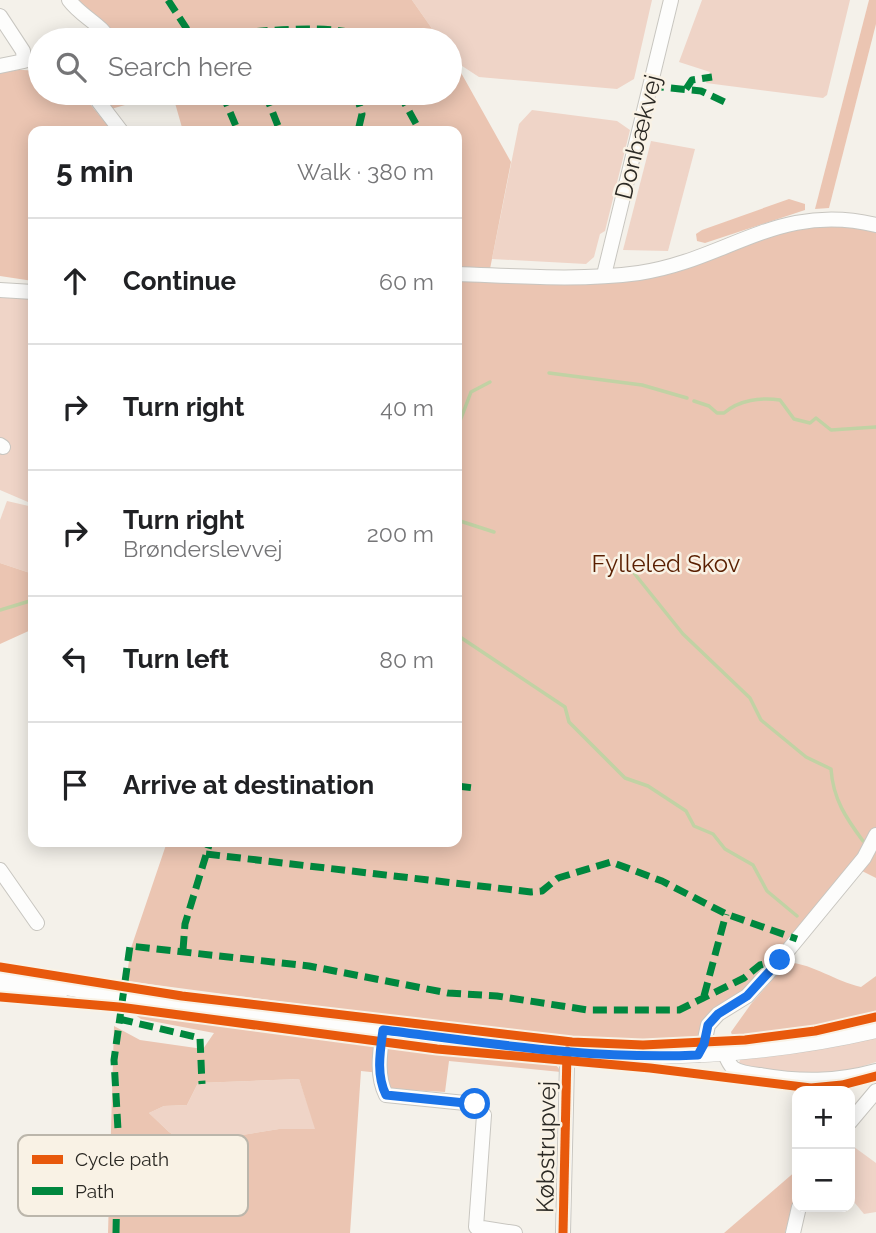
<!DOCTYPE html>
<meta charset="utf-8">
<style>
body{margin:0;font-family:Raleway,sans-serif;background:#f2f2f2;color:#202124}
.controls{position:absolute;right:21px;bottom:21px;display:grid;overflow:hidden;border-radius:14px;box-shadow:0 4px 18px #0003}
.controls button{width:63px;height:63px;display:grid;place-items:center;padding:0;border:0;border-bottom:2px solid #e0e0e0;background:#fff;color:#202124;font:35px sans-serif}
.stop{position:absolute;width:21px;height:21px;margin:-16px;border:5px solid #1a73e8;border-radius:50%;background:#fff}
.stop.end{background:#1a73e8;border-color:#fff;box-shadow:0 2px 7px #0008}
.list{margin:0;padding:0;list-style:none}
h2{display:flex;justify-content:space-between;align-items:center;height:91px;margin:0;padding:0 28px;font-size:30px}
h2 small{font-size:23px;font-weight:400;color:#757577}
.list li{display:grid;grid-template-columns:46px 1fr auto;gap:21px;align-items:center;box-sizing:border-box;height:126px;padding:0 28px;border-top:2px solid #e0e0e0}
.list b{display:block;font-size:26px;white-space:nowrap}
.list p{margin:0;font-size:23px;white-space:nowrap;color:#757577}
.list em{font-size:23px;font-style:normal;color:#757577}
.icon{flex:none;width:38px;height:38px;fill:none;stroke:currentColor;stroke-width:2;stroke-linecap:round;stroke-linejoin:round}
.map{position:relative;flex:none;width:876px;height:1233px;overflow:hidden}
.search{position:absolute;background:#fff;box-shadow:0 4px 18px #0003;left:28px;top:28px;width:434px;height:77px;display:flex;align-items:center;gap:18px;box-sizing:border-box;padding:0 24px;border-radius:38px;color:#757577;font-size:26px}
.panel{position:absolute;background:#fff;box-shadow:0 4px 18px #0003;left:28px;top:126px;width:434px;height:721px;border-radius:14px}
.map>svg:first-child{display:block}
</style>
<div class="map">
<svg width="876" height="1233" viewBox="0 0 876 1233">
<rect width="100%" height="100%" fill="#f4f1ea"/>
<g fill="#efd4c7">
<polygon points="412,0 652,0 634,79 617,89 479,77 456,62 450,53 450,40 440,40"/>
<polygon points="702,0 850,0 827,95 823,98 706,83 710,72 679,62"/>
<polygon points="532,110 617,121 630,130 605,231 600,234 594,257 586,264 492,259 519,124"/>
<polygon points="651,141 695,149 668,251 623,250"/>
<polygon points="0,297 33,298 33,493 28,502 0,490"/>
<polygon points="7,501 33,507 33,574 0,563 0,520"/>
<polygon points="871,1037 876,1038 876,1062 847,1071 814,1075 738,1065 741,1058"/>
<polygon points="299,1079 316,1129 279,1129 188,1144 169,1132 149,1113 164,1106 187,1105 198,1083"/>
<polygon points="850,1144 876,1163 876,1212 864,1214 850,1197"/>
</g>
<g fill="#ebc5b2" fill-rule="evenodd">
<polygon points="79,0 412,0 440,40 114,40 79,5"/>
<polygon points="869,0 876,0 876,24 829,208 815,209"/>
<polygon points="450,53 511,162 490,269 457,268 457,131 183,131 175,103 160,95 111,109 98,93 450,93"/>
<polygon points="7,69 40,71 40,93 81,93 112,131 33,131 33,281 0,276 0,72"/>
<polygon points="789,199 805,204 805,210 705,243 697,241 696,234 702,230"/>
<polygon points="833,223 876,232 876,878 852,866 741,994 693,1040 573,1040 126,981 131,948 167,842 457,842 457,280 633,280 788,230"/>
<polygon points="0,563 33,574 33,629 0,644"/>
<path d="M 788,962 C 815,965 835,981 861,987 L 876,976 L 876,1011 L 801,1030 L 733,1038 L 731,1032 L 751,1004 Z"/>
<path d="M 131,1012 L 557,1066 L 561,1072 L 449,1061 L 445,1092 L 391,1089 L 380,1073 L 361,1071 L 350,1233 L 108,1233 L 114,1026 L 140,1040 L 203,1049 L 214,1033 L 141,1019 ZM 299,1079 L 315,1129 L 279,1129 L 188,1144 L 169,1132 L 149,1113 L 164,1106 L 187,1105 L 198,1083 Z"/>
<polygon points="797,1170 797,1190 785,1233 724,1233"/>
</g>
<g fill="none" stroke-linecap="round" stroke-linejoin="round">
<g stroke="#c1d2a4" stroke-width="3.5">
<polyline points="549,373 642,385 687,398"/>
<path d="M 694,401 L 709,406 L 717,413 L 724,413 C 739,400 761,397 780,400 L 794,419 L 810,423 L 816,418 L 831,430 L 876,427"/>
<polyline points="457,423 460,421 471,392 490,382"/>
<polyline points="457,520 494,532"/>
<path d="M 634,573 L 683,634 L 750,698 L 761,720 L 806,757 L 831,769 C 833,799 846,818 863,841"/>
<polyline points="0,610 33,600"/>
<polyline points="457,635 565,707 569,722 625,778 648,786 686,811 694,826 713,834 725,849 753,865 767,891 797,916"/>
</g>
<g stroke="#c8c6c0" stroke-width="16">
<g id="minor">
<path d="M 69,0 C 81,17 105,26 108,40"/>
<polyline points="0,16 23,51 24,61 0,66"/>
<polyline points="92,93 121,131"/>
<path d="M 457,274 C 517,276 579,281 639,273 C 727,260 780,201 876,225"/>
<polyline points="604,275 671,0"/>
<polyline points="0,290 33,292"/>
<polyline points="0,445 3,447"/>
<polyline points="0,870 37,923"/>
<path d="M 383,1030 C 380,1052 376,1075 386,1095 L 475,1104 L 484,1115 L 476,1227 L 515,1233"/>
<path d="M 725,1054 C 727,1059 729,1064 733,1068 C 740,1073 751,1074 760,1075 C 800,1082 836,1082 876,1071"/>
<polyline points="698,1055 704,1044 708,1025 718,1014 747,996 780,960 864,858 876,835"/>
<polyline points="850,1122 876,1091"/>
<polyline points="563,1233 567,1063"/>
<polyline points="793,1233 799,1207"/>
</g>
</g>
<g stroke="#c8c6c0" stroke-width="19">
<g id="major">
<path d="M 0,974 L 121,996 L 541,1051 C 655,1059 765,1055 876,1029"/>
<polyline points="0,989 58,994"/>
</g>
</g>
<use href="#minor" stroke="#fdfdfc" stroke-width="14"/>
<use href="#major" stroke="#fdfdfc" stroke-width="18"/>
<g stroke="#00873e" stroke-width="7" stroke-dasharray="14 7" stroke-linecap="butt">
<polyline points="168,0 194,40"/>
<path d="M 212,35 C 249,33 340,20 369,40"/>
<polyline points="650,86 701,91 729,104"/>
<polyline points="686,89 692,80 712,77"/>
<polyline points="222,93 238,131"/>
<polyline points="265,93 280,131"/>
<polyline points="356,93 362,114 358,131"/>
<polyline points="399,93 420,131"/>
<polyline points="457,786 474,788"/>
<polyline points="206,854 531,892 542,891 558,878 611,862 662,881 726,914 797,939"/>
<polyline points="183,950 185,924 210,842"/>
<polyline points="704,996 726,914"/>
<polyline points="119,1019 200,1038 202,1084"/>
<polyline points="116,1233 118,1130 114,1060 130,946 309,966 448,993 497,996 588,1010 679,1010 744,978 760,965 780,960"/>
</g>
<g stroke="#f9f2e5" stroke-width="13">
<g id="cycleway">
<polyline points="0,967 182,996 572,1042 643,1045 745,1040 815,1031 876,1017"/>
<polyline points="0,997 119,1007 437,1049 650,1068 811,1088 842,1085 876,1076"/>
<polyline points="563,1233 567,1051"/>
</g>
</g>
<use href="#cycleway" stroke="#e8590c" stroke-width="9"/>
</g>
<g fill="none" stroke-linecap="round" stroke-linejoin="round">
<path stroke="#1a73e8" stroke-width="9" d="M 475,1104 L 386,1095 C 376,1075 380,1052 383,1030 C 488,1043 592,1060 698,1055 L 704,1044 L 708,1025 L 718,1014 L 747,996 L 780,960"/>
</g>
<g text-anchor="middle" dominant-baseline="central" stroke-width="5" stroke-linejoin="round" paint-order="stroke">
<g font-size="24" fill="#2b2924" stroke="#f9f2e5">
<text transform="translate(638 137) rotate(-76)">Donbækvej</text>
<text transform="translate(546 1147) rotate(-89)">Købstrupvej</text>
</g>
<g font-size="24" fill="#591f01" stroke="#f9f2e5">
<text x="666" y="563">Fylleled Skov</text>
</g>
</g>
<rect x="18" y="1135" width="230" height="81" rx="10" fill="#f9f2e5" stroke="#bbb6ab" stroke-width="2"/>
<rect x="32" y="1155" width="31" height="9" fill="#e8590c"/>
<rect x="32" y="1187" width="31" height="8" fill="#00873e"/>
<g font-size="19" fill="#2b2924">
<text x="75" y="1166">Cycle path</text>
<text x="75" y="1198">Path</text>
</g>
</svg>
<div class="controls">
<button>+</button>
<button>−</button>
</div>
<div class="stop" style="left:475px;top:1104px"></div>
<div class="stop end" style="left:780px;top:960px"></div>
<div class="search"><svg class="icon" aria-label="search" viewBox="0 0 24 24"><circle cx="10" cy="10" r="6"/><path d="M15 15l6 6"/></svg>Search here</div>
<section class="panel">
<h2>5 min<small>Walk · 380 m</small></h2>
<ul class="list">
<li><svg class="icon" aria-label="ahead" viewBox="0 0 24 24"><path d="M12 20V5M6 11l6-6 6 6"/></svg><div><b>Continue</b></div><em>60 m</em></li>
<li><svg class="icon" aria-label="right" viewBox="0 0 24 24"><path d="M7 20v-9h11M14 6l5 5-5 5"/></svg><div><b>Turn right</b></div><em>40 m</em></li>
<li><svg class="icon" aria-label="right" viewBox="0 0 24 24"><path d="M7 20v-9h11M14 6l5 5-5 5"/></svg><div><b>Turn right</b><p>Brønderslevvej</p></div><em>200 m</em></li>
<li><svg class="icon" aria-label="left" viewBox="0 0 24 24"><path d="M17 20v-9H6M10 6l-5 5 5 5"/></svg><div><b>Turn left</b></div><em>80 m</em></li>
<li><svg class="icon" aria-label="arrive" viewBox="0 0 24 24"><path d="M6 21V4h12l-3 4 3 4H6"/></svg><div><b>Arrive at destination</b></div></li>
</ul>
</section>
</div>
